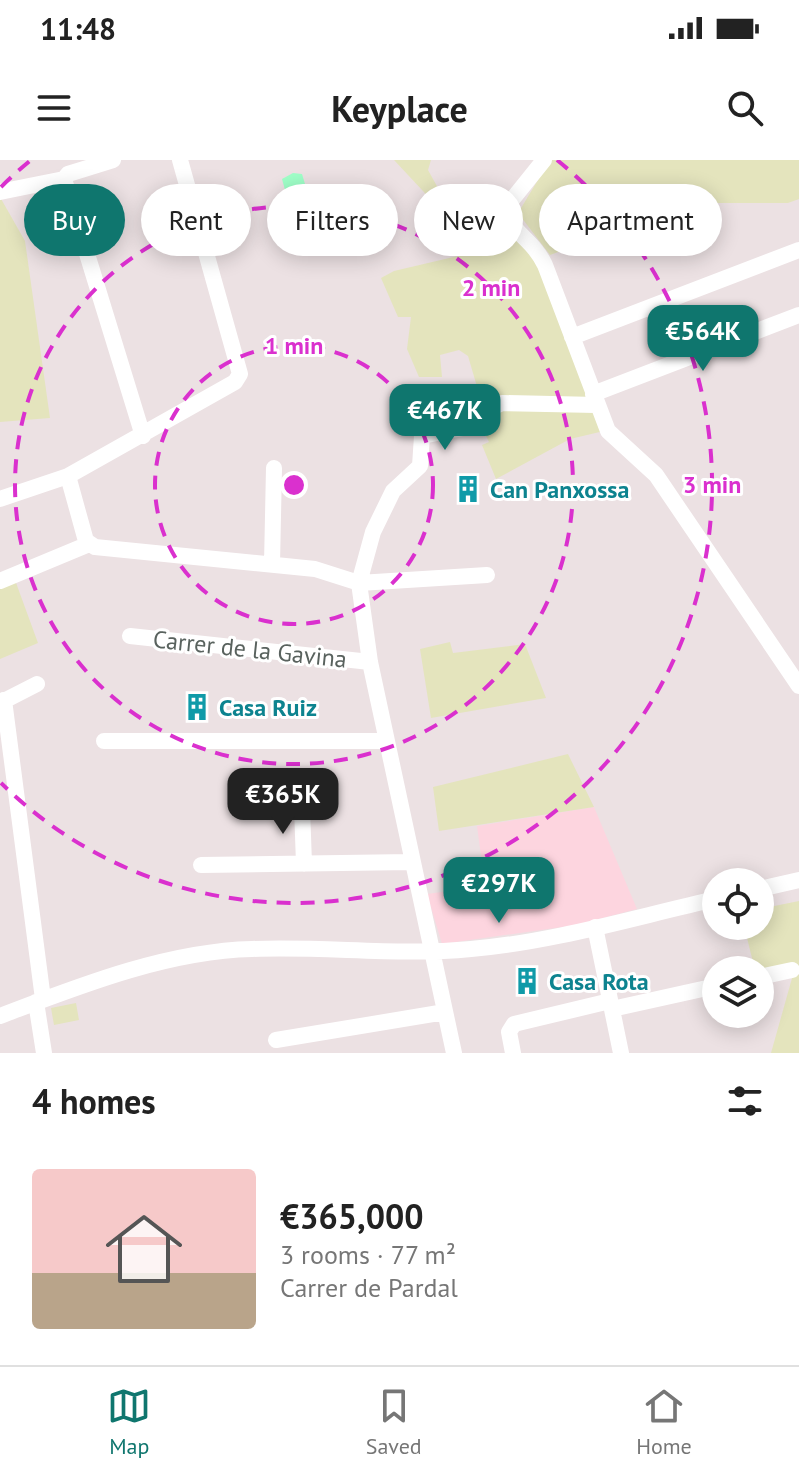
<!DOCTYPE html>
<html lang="en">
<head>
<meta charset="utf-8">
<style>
  body { margin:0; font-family:"PT Sans",sans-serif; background:#f2f2f2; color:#222; height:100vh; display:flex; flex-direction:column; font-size:30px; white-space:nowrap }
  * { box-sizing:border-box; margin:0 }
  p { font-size:26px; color:#767676 }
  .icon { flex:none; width:44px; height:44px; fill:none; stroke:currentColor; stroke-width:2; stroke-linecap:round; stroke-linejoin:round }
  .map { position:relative; height:893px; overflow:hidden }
  .side { display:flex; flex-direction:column; background:#fff; flex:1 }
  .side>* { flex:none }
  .top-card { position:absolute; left:24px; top:24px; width:752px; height:72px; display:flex; gap:16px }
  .tools { position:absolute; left:702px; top:708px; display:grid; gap:16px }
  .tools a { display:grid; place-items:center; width:72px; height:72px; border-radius:50%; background:#fff; box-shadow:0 4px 20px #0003; font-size:40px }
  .price { position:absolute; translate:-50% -68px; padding:0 18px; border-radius:16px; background:#0f766e; color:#fff; font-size:26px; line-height:52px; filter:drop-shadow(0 2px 4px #0008) }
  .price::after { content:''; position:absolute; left:50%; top:48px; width:24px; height:18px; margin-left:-12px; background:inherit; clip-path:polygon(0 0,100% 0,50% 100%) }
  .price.selected { background:#222; color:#fff }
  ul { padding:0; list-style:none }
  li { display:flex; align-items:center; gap:24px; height:200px; padding:0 32px }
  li+li { border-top:2px solid #e0e0e0 }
  li span { display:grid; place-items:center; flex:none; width:224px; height:160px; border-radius:8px; color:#555 }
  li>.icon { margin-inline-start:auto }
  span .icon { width:96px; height:96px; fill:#fffc; stroke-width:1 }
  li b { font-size:34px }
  h2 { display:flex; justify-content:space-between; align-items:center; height:96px; padding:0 32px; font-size:34px }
  .pill { padding:0 28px; border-radius:36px; background:#fff; box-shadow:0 4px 20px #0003; font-size:28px; line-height:72px }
  .pill.selected { background:#0f766e; color:#fff }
  .status { display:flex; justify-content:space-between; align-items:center; height:56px; padding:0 40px; background:#fff; direction:ltr }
  .status svg { height:22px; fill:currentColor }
  header { display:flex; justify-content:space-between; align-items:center; height:104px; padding:0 32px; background:#fff; font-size:36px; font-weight:600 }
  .menu { display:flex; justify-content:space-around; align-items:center; height:112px; border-top:2px solid #e0e0e0; background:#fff; font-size:22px; color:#767676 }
  .menu a { display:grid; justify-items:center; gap:4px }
  .menu .selected { color:#0f766e }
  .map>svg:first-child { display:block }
  .commercial { fill:#fdd5df }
  .green { fill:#e4e4bd }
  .water { fill:#9fffc8 }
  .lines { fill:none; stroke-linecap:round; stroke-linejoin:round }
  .minor { stroke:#fff; stroke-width:16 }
  .ring { fill:none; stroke:#da30ce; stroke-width:4; stroke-dasharray:14 10 }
  .labels { text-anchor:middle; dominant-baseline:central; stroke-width:6; stroke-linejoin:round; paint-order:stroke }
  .culture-label { font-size:24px; font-weight:bold; fill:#0d838f; stroke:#fff; text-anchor:start }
  .street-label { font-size:24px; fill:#59625e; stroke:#fff }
  .centre { fill:#da30ce; stroke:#fff; stroke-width:4 }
  .ring-label { font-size:24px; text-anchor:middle; font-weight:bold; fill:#da30ce; stroke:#fff; stroke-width:6; stroke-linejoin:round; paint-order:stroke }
</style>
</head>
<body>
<div class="status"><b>11:48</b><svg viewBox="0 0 49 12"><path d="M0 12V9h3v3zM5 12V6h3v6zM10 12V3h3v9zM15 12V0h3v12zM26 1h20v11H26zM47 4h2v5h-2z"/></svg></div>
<header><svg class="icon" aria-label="menu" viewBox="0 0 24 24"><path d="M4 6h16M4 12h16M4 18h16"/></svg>Keyplace<svg class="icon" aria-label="search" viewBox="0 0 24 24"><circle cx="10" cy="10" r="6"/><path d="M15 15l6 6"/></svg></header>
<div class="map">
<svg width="799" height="893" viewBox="0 0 799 893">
  <rect width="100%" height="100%" fill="#ece1e3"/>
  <!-- commercial -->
  <path class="commercial" d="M594,647l43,102 -61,16 -134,19 -15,-50 58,-8 -8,-60z"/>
  <!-- green -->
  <path class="green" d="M394,0h37l-3,10 36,65z
    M550,0h249v39l-11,4h-97l-141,52 -32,-42z
    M0,37l25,44 25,177 -50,4z
    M506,68l27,22 58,149 -108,8 -15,-51 -9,-6 -19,5 2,22h-23l-12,-28 4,-32h-13l-17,-39 13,-7 85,-20 20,-22z
    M510,246l86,7 8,18 -34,8 -74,40 -14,-34 7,-3 -9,-18 8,-9z
    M15,420l23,63 -38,16v-73z
    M450,482l3,11 72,-9 21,54 -115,20 -11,-69z
    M568,594l26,53 -155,24 -6,-44z
    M799,741v152h-28l25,-89 -41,6 -11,-44h16v-17z
    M76,843l3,17 -25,5 -3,-17z"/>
  <!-- water -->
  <path class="water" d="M293,13l9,1 3,10 -20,6 -3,-11z"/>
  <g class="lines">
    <!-- minor -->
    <path class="minor" d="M544,0l-33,41 -4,16c12,20 27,25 38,48l63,166 48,44 143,211
      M64,19l79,257
      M0,32l64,-13 4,-5 45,-14
      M572,177l227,-87
      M593,234l206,-79
      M68,316l18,65 9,6 220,22 44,14 128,-8
      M0,339l68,-23 167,-94 5,-8 -60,-214
      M272,404l2,-96
      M0,421l89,-37
      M130,476l240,26
      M4,540l39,299
      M0,543l37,-19
      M104,581h282
      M302,647l2,57
      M201,705l210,-3
      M760,729l39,-9
      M595,767l26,126
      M760,817l32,-7
      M36,842l8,51
      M612,849l104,-23
      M0,856c79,-30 167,-65 252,-67 73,-3 147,7 219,0 83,-7 164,-32 245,-50
      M276,880l169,-28
      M454,893l-84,-391 -11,-79 14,-51 20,-41 27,-25 2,-30 46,-9 19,-17 15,-7 95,2
      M513,893l-4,-21 5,-8 96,-23"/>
  </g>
  <!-- distance rings -->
  <g class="ring">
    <circle cx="294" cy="325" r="139"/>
    <circle cx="294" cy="325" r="279"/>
    <path d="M1 27A418 418 0 0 1 31 0M557 0A418 418 0 1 1 1 623"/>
  </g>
  <!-- icons -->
  <defs>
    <g id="building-bare" transform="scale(2.16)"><path d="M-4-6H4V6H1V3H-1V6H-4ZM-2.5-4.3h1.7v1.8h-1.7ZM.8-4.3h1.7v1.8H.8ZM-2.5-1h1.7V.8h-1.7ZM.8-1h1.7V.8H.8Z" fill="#0f9aa8" stroke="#fff" stroke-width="2.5" paint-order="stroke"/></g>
  </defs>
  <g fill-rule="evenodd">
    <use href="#building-bare" x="468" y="329"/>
    <use href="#building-bare" x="197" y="547"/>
    <use href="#building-bare" x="527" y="821"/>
  </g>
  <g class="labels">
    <!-- culture labels -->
    <g class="culture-label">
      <text x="490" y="329">Can Panxossa</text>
      <text x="219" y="547">Casa Ruiz</text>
      <text x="549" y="821">Casa Rota</text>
    </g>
    <!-- street labels -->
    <g class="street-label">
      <text transform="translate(250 489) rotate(6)">Carrer de la Gavina</text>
    </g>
  </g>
  <circle cx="294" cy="325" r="12" class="centre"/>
  <g class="ring-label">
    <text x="491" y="136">2 min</text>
    <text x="294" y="194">1 min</text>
    <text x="712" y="333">3 min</text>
  </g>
</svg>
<div class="tools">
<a><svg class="icon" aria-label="locate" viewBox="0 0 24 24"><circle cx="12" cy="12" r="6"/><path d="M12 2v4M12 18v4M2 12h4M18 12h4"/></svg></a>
<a><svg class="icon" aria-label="layers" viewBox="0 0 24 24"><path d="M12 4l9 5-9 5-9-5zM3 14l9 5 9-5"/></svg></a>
</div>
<b class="price" style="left:703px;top:213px">€564K</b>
<b class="price" style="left:445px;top:292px">€467K</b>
<b class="price selected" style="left:283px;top:676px">€365K</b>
<b class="price" style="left:499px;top:765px">€297K</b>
<div class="top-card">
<a class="pill selected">Buy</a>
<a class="pill">Rent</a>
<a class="pill">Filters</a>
<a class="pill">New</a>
<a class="pill">Apartment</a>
</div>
</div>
<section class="side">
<h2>4 homes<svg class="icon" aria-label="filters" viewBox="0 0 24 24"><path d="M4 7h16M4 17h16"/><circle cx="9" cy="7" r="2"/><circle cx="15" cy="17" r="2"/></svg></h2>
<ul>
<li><span style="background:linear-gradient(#f6c9c9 65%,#b9a48a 0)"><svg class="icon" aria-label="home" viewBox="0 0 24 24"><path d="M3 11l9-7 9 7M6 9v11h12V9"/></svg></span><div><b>€365,000</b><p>3 rooms · 77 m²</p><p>Carrer de Pardal</p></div></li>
</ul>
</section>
<nav class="menu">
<a class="selected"><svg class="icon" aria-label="map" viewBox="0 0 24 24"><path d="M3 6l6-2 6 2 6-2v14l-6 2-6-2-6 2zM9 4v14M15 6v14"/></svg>Map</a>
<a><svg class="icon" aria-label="saved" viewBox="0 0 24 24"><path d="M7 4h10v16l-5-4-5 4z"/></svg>Saved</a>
<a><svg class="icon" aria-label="home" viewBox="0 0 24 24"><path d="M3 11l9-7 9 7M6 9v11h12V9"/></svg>Home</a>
</nav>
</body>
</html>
